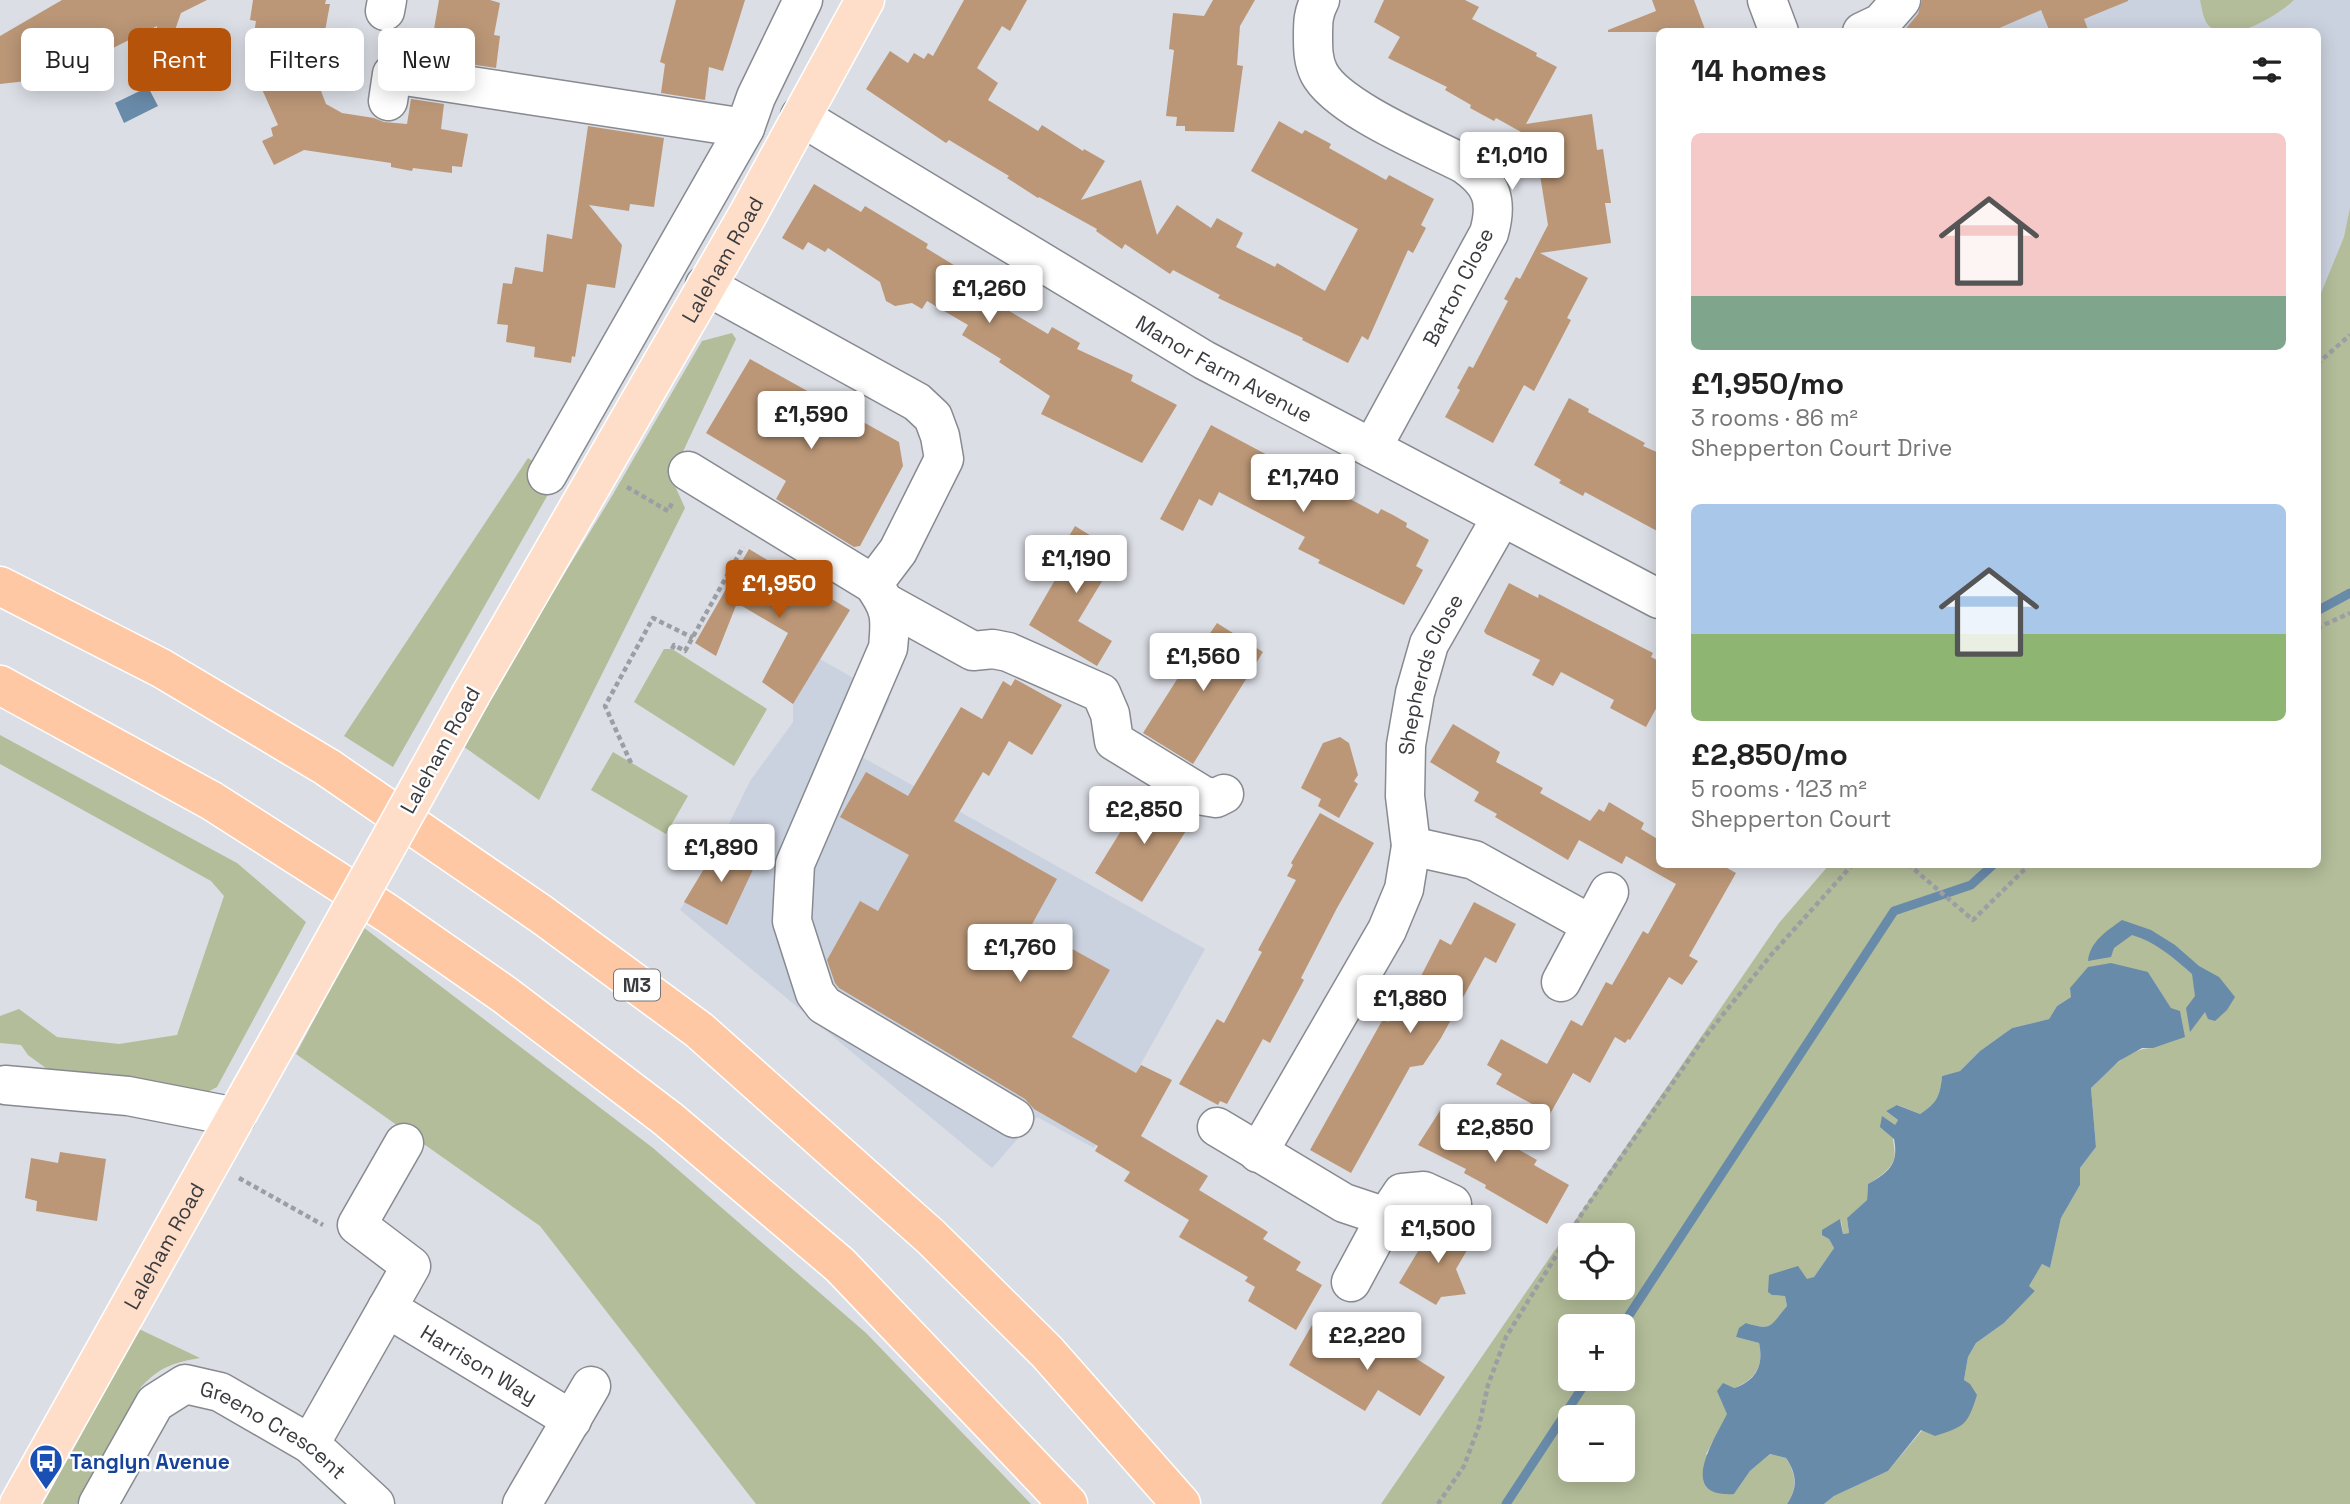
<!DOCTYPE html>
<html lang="en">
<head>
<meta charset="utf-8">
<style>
  body { margin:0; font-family:"Space Grotesk",sans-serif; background:#f2f2f2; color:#222; height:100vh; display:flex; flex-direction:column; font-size:26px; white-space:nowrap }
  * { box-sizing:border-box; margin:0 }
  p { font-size:23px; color:#767676 }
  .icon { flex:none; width:38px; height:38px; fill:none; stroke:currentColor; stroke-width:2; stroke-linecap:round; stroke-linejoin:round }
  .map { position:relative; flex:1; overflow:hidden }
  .drawer { position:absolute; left:1656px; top:28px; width:665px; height:840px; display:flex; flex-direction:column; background:#fff; border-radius:10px; box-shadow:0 4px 18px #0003 }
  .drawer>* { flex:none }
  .hud { position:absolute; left:21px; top:28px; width:665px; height:63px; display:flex; gap:14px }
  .tools { position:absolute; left:1558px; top:1223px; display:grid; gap:14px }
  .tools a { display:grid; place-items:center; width:77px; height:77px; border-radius:10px; background:#fff; box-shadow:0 4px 18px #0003; font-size:35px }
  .price { position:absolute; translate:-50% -60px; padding:0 16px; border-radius:7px; background:#fff; color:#222; font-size:23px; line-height:46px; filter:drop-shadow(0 2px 4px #0008) }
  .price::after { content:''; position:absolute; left:50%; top:42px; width:21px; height:16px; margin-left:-10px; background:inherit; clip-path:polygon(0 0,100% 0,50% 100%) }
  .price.current { background:#b45309; color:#fff }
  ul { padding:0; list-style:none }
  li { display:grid; align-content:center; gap:14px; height:371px; padding:0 35px }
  li span { display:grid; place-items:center; height:217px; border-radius:10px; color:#555 }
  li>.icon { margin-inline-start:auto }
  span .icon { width:126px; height:126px; fill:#fffc; stroke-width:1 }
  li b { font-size:30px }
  h2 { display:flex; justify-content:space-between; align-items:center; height:84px; padding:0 35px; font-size:30px }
  .pill { padding:0 24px; border-radius:10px; background:#fff; box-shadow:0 4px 18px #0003; font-size:24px; line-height:63px }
  .pill.current { background:#b45309; color:#fff }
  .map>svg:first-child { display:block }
  .built { fill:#cbd2df }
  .green { fill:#b3bd99; fill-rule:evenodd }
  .water { fill:#698baa }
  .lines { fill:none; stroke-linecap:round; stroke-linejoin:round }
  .stream { stroke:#698baa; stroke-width:9 }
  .building { fill:#bb9777 }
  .minor-casing { stroke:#878a90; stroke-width:41 }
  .major-casing { stroke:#fff; stroke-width:41 }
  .highway-casing { stroke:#fff; stroke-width:41 }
  .path { stroke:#9c9ea4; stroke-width:4.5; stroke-dasharray:5 3.5; stroke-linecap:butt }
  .minor { stroke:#fff; stroke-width:38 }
  .major { stroke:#ffdec9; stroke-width:38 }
  .highway { stroke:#ffc8a5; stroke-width:38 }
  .major-bridge-casing { stroke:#fff; stroke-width:41; stroke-linecap:butt }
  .major-bridge { stroke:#ffdec9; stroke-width:38 }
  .labels { text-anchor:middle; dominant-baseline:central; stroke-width:5; stroke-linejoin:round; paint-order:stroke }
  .shield { fill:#fff; stroke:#767679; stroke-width:2 }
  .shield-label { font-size:19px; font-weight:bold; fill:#3b3c3f }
  .street-label { font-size:21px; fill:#3b3c3f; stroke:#fff }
  .transit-label { font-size:21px; font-weight:bold; fill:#164399; stroke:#fff; text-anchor:start }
</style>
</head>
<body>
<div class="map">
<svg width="2350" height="1504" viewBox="0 0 2350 1504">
  <rect width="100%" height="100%" fill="#dbdee5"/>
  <!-- built -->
  <path class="built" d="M1892,0h458v281l-33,39v-288h-485l48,-17z
    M820,659l70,40 -28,58 343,192 -111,199 -57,-31 -45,51 -312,-258 39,-66 31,-63 43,-59v-19z"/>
  <!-- green -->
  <path class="green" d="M2200,0h94c-16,15 -65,46 -85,26 -6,-6 -7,-18 -9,-26z
    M2350,208v1296h-526l10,-8 54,-25 76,-91 4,-23 8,-14 28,-20 31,-32 -7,-5 14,-22 8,4 11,-50 19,-33v-17l16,-21 -5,-59c17,-16 36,-40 62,-40l18,-40 -23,-36 -77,25 -14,9 -8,13 -37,9 -32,23 -20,20 -18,5c-2,20 -5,27 -22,38l-22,-9 -12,6 12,9c-17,26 18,36 -30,64l-1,16 -20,18 2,15 -6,1 -2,-14 -12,19 5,9 -20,29 -41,18 12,1 2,10c-18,21 -14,25 -41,17l-10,14 23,6c5,22 -3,37 -25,45l-6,26 -22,40 28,40 16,-23 20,-17 16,4c10,16 12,30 1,46h-406l398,-581 50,-58 488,-1v-561l27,-66zM1570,1236h52v52h-52zM1570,1326h52v53h-52zM1570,1418h52v52h-52z
    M732,333l4,6 -65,138 14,31 -146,292 -79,-56 152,-248 90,-155z
    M528,458l13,9 9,24 -157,276 -49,-31z
    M664,649h8l95,60 -33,57 -100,-64z
    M0,735l237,128 69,59 -89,165 -17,9 -146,-22 -26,-19 -7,-10 -21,-2v-27l19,-7 38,28 62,7 58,-9 47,-139 -13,-15 -211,-117z
    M613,752l75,44 -22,38 -75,-44z
    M363,927l290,221 213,185 165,171h-275l-216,-278 -244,-172z
    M139,1329l61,29c-28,5 -40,9 -59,29l-64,117h-34z"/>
  <!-- water -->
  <path class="water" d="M148,87l10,19 -34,17 -9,-20z
    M2122,920l29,10 24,15 24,21 20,11 16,20 -8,13 -12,11 -7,-2 -3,-7 -15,20 -4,-24 9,-12 -3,-22c-18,-16 -36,-32 -60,-39l-18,13 -3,9 -23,4c2,-20 19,-30 34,-41z
    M2111,963l37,9 23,36 9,3 5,26 -32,11h-11l-23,13 -28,27 5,59 -16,21v17l-19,33 -11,50 -8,-4 -13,22 6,5 -31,32 -28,20 -8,14 -4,23 6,4 7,11c-10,31 -12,31 -42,41l-14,-6 -33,41 -54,25 -10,8h-37c11,-16 10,-30 -1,-46l-16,-4 -20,17 -16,23c-58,4 -20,-54 -7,-80l-10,-23 6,-8 11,5c22,-7 30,-23 25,-45l-23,-6 3,-9 7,-5c27,8 23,4 41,-17l-2,-10 -13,-1 -4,-3 1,-17 29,-9 9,13 7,-2 20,-29 -5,-9 -7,-4v-5l18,-11 3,15 6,-1 -2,-15 20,-18 1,-16c21,-12 31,-20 26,-45l-14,-12 2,-11 13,9 3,-5 -12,-9 11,-6 23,9c17,-11 20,-18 22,-38l18,-5 20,-20 32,-23 37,-9 8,-13 14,-9 -1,-9 18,-21z"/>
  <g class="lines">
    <!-- stream -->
    <path class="stream" d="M2317,611l33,-18
      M1622,1326l272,-415 77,-26 23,-21
      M1506,1504l82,-125"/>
  </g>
  <!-- building -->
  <path class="building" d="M62,0h145l-26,13 -20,57 -6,-1 2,-43 -76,38 1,4 -35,17 -2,-6 -45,5v-48z
    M253,0h73l-1,4h5l-8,43 -19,-3 23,60 16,9 32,5 10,4 23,2 4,-25 33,5 -3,25 27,5 -6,33 -10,-1v7l-39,-5 -1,3 -21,-4v-4l-87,-13 -30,15 -12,-24 11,-5 -2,-8 7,-3 -17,-38 -10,-35 5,-31 -6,-1z
    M439,0h51l10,3 -6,32 6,1 -4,32 -67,-10z
    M676,0h69l-22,71 -14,-4 -4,33 -44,-7 4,-29 -5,-2z
    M964,0h63l-17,31 -8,-5 -25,42 21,15 -10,17 50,31 4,-6 41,26 1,-2 21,12 -24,39 60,-20 16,55 20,-30 34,23 6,-10 26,15 -7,14 39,20 2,-4 48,28 33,-62 -107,-58 28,-50 23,13 3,-4 26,14 -2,4 57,32 3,-5 45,24 -13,26 5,3 -13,25 -5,-3 -40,90 -6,-4 -14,27 -46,-23 1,-2 -85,-40 2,-3 -47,-25 -3,4 -45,-30 -3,5 -26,-18 1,-2 -58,-32 -1,1 -31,-20 2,-2 -60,-36 -3,3 -80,-54 24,-38 18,12 6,-10 10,6 4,-6 5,3z
    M1213,0h42l-15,26 -3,39 6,1 -9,66 -49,-1v-5h-9l1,-9 -11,-1 8,-66 -5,-1 4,-36 31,3z
    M1384,0h81l14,7 -7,12 65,34 -1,3 21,11 -31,57 66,-10 5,36 6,-1 8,54h-6l6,40 -71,10 48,25 -21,40 4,2 -37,71 -10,-6 -31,58 -48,-26 15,-27 -3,-2 12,-22 4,2 35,-67 -4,-2 12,-22 4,2 28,-54 -8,-50h4l-5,-33 -43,-24 -2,3 -24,-13 1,-3 -26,-15 2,-3 -59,-29 12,-21 -26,-15z
    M1652,0h42l12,32h-98v-2l48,-19z
    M1922,0h206v1l-44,18 5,13h-39l-9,-22 -51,22h-87l15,-18z
    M588,126l76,12 -10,69 -24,-3 -1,7 -40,-6 33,40 -7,43 -28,-4 -12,73 -3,-1 -1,7 -37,-6 1,-10 -29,-5 2,-17 -11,-1 6,-41 9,1 3,-17 28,5 4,-38 25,5z
    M814,184l47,28 4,-6 63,38 -2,4 80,49 -5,9 47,28 4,-7 28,16 -3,6 56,26 -2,6 46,24 -35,58 -101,-49 9,-18 -51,-34 2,-3 -39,-24 6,-10 -41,-24 -5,8 -10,-6 -17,3 -9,-5 -6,-19 -52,-34 -3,4 -17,-10 -5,8 -21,-12z
    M750,359l149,83 4,24 -43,80 -6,1 -78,-48 10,-18 -80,-48z
    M1569,398l20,11 -1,3 57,31 -2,3 16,7v79l-74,-40 -2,4 -24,-13 2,-3 -27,-15z
    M1211,425l77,41 2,-4 24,12 -3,4 67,36 3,-5 12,6 14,8 -1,4 23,13 -13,26 7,4 -19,35 -86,-42 2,-3 -22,-11 7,-12 -86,-45 -7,14 -13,-7 -16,32 -23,-12z
    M1075,526l44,27 -41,68 34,20 -15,25 -68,-41 26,-45 -9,-5z
    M749,549l101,61 -57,94 -31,-22 26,-49 -51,-30 -21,53 -21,-13z
    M1509,583l29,15 1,-4 114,59 -2,4 8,4v42l-13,24 -36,-19 4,-8 -53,-28 -8,14 -21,-11 8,-15 -54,-26 -2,-3z
    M1217,623l46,29 -70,112 -50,-31 59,-93 2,2z
    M1015,679l47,26 -30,50 -23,-14 -20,35 -6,-4 -29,49 103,58 -26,47 79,44 -38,67 64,36 5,-8 31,15 -31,56 67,40 -9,14 69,42 -5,7 38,23 -5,8 26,15 -26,45 -48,-29 7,-14 -10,-6 3,-4 -69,-40 10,-17 -65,-39 6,-9 -35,-21 3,-5 -64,-37 -9,-10 -186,-111 -4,-5 -8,-23 33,-59 18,10 31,-56 -69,-38 26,-45 42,24 53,-89 21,12 21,-38 8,5z
    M1453,724l47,28 -4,10 47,26 -3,5 50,28 9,-12 5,3 5,-10 35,21 -3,6 18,11v24h61l16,9 -47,83 9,5 -16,24 -13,-8 -39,63 -2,-1 -3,4 -10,-6 -25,46 -17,-10 -23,41 -54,-30 6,-10 -15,-9 14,-26 46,25 24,-44 11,6 24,-44 6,3 31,-54 5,3 28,-50 -50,-28 -4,8 -43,-24 -11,20 -73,-43 2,-3 -23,-13 5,-9 -49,-30z
    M1340,737l9,6 9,32 -4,6 4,3 -19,34 -21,-12 3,-7 -20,-11 22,-45z
    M1148,787l22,14 -3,5 25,15 -50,81 -47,-29z
    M1320,813l54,30 -37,65 -36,70 3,2 -34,63 -7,-4 -36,65 -7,-3 -2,4 -39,-21 38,-65 7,4 38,-71 -4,-2 38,-70 -9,-4 6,-11 -2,-2z
    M719,844l37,19 -29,62 -43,-23z
    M1474,902l42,22 -20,39 -11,-6 -44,81 -18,27 -13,2 -59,106 -41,-23 73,-131 5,3 24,-43 6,3 22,-43 11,6z
    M1443,1106l94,54 -3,5 35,20 -22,39 -62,-36 1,-3 -22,-12 2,-4 -48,-24z
    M60,1152l46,7 -9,62 -61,-10 1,-10 -12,-3 6,-40 27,5z
    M1435,1223l14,9 3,-4 21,12 -17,29 10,25 -25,3 -5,8 -37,-22z
    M1312,1325l58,34 14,-21 61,39 -25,39 -42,-26 -13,21 -76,-46z"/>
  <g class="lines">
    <!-- minor casing -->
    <g class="minor-casing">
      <g id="minor">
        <path d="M1320,0c-7,13 -7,22 -7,36 0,13 0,25 6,37 18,35 108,72 145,91 28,19 34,37 25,69l-117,215"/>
        <path d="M1767,0l12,32"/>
        <path d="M385,11l2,-11"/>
        <path d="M1862,32l19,-9 20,-23"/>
        <path d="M388,101l4,-27 353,54"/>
        <path id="s1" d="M800,116l404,244 455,239"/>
        <path d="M705,285l212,117 16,15 7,19 4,23 -46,92 -25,33"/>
        <path d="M688,471l185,113c18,25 18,33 15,64l-93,216 -3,57 23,72 9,12 190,113"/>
        <path d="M547,475l198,-347 11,-31 47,-97"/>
        <path d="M886,603l87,48 20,-2 15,3 93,41 9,21 4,27 90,55 12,2 8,-4"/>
        <path d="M1411,846l63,14 116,64"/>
        <path d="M1561,982l48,-90"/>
        <path d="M5,1085l123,11 108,21"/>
        <path d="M1217,1127l127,76 42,14 16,-24 22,-2 28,13"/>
        <path id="s2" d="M1258,1153l129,-223 17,-41 7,-43 -6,-50 1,-51 9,-52 14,-49 72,-126"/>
        <path d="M1351,1282l35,-65"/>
        <path id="s3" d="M387,1308l185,112"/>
        <path d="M310,1444l101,-178 -54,-41 47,-82"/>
        <path id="s4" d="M98,1504l57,-101 30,-19 35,8 90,52 65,60"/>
        <path d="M522,1504l69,-118"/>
      </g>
    </g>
    <!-- major casing -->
    <g class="major-casing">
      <g id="major">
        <path id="s5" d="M471,694l276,-478 118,-216"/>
        <path id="s6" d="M19,1504l280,-500"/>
      </g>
    </g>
    <!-- highway casing -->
    <g class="highway-casing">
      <path id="highway" d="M0,586l161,82 166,99 214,147 158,116 232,207 116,115 134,152
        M0,685l212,116 175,112 118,82 163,124 172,146 228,239"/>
    </g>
    <!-- path -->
    <path class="path" d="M2317,364l33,-29
      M627,487l41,24 5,-10
      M2317,628l33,-15
      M672,649l2,-4 11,6 58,-104
      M631,763l-26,-57 48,-88 40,20
      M1908,864l65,56 57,-56
      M239,1178l84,47
      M1438,1504l26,-38 15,-40 9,-41 18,-48 77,-125 121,-174 67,-83 82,-91"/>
    <!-- minor -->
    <use href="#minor" class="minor"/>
    <!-- major -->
    <use href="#major" class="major"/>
    <!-- highway -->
    <use href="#highway" class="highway"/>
    <!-- major-bridge casing -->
    <g class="major-bridge-casing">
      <path id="major-bridge" d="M299,1004l172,-310"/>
    </g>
    <!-- major-bridge -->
    <use href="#major-bridge" class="major-bridge"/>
  </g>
  <!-- icons -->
  <defs>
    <g id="bus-pin" transform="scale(1.75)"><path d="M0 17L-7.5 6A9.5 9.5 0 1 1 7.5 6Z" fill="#1a4fb4" stroke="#fff"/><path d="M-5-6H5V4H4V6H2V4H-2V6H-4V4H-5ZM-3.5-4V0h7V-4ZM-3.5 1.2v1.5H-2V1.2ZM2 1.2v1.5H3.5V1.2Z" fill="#fff"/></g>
  </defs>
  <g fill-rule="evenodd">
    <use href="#bus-pin" x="46" y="1461"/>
  </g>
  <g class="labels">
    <!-- shield labels -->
    <rect class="shield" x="614" y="969.5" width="46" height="31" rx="5"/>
    <g class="shield-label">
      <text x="637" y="985">M3</text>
    </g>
    <!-- street labels -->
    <g class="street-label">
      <text stroke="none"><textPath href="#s5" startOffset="502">Laleham Road</textPath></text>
      <text transform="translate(1458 287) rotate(-63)">Barton Close</text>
      <text stroke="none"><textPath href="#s1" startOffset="494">Manor Farm Avenue</textPath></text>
      <text stroke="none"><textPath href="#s2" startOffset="522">Shepherds Close</textPath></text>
      <text transform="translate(440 750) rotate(-61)">Laleham Road</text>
      <text stroke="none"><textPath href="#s6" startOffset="296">Laleham Road</textPath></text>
      <text stroke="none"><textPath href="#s3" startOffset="108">Harrison Way</textPath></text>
      <text stroke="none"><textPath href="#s4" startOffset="252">Greeno Crescent</textPath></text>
    </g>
    <!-- transit labels -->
    <g class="transit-label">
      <text x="70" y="1461">Tanglyn Avenue</text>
    </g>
  </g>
</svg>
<div class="tools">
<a><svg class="icon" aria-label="locate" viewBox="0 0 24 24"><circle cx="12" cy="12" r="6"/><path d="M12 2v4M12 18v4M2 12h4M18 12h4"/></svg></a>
<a>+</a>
<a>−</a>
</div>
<b class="price" style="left:1512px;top:192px">£1,010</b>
<b class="price" style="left:989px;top:325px">£1,260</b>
<b class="price" style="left:811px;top:451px">£1,590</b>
<b class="price" style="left:1303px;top:514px">£1,740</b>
<b class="price" style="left:1076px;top:595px">£1,190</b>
<b class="price current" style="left:779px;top:620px">£1,950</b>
<b class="price" style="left:1203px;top:693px">£1,560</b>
<b class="price" style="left:1144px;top:846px">£2,850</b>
<b class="price" style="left:721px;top:884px">£1,890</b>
<b class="price" style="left:1020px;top:984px">£1,760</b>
<b class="price" style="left:1410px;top:1035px">£1,880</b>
<b class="price" style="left:1495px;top:1164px">£2,850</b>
<b class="price" style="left:1438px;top:1265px">£1,500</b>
<b class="price" style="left:1367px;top:1372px">£2,220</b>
<div class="hud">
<a class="pill">Buy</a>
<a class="pill current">Rent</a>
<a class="pill">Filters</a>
<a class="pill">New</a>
</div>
<section class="drawer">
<h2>14 homes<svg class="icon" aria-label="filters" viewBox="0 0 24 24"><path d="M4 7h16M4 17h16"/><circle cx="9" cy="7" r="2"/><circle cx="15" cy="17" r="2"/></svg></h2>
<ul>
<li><span style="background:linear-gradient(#f6c9c9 75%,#7fa58c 0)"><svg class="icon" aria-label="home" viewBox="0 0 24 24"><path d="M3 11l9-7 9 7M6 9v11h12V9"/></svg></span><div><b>£1,950/mo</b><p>3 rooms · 86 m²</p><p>Shepperton Court Drive</p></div></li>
<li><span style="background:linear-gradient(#a9c7e8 60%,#8fb573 0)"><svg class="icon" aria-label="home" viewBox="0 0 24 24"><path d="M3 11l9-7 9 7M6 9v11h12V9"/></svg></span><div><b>£2,850/mo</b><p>5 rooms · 123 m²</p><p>Shepperton Court</p></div></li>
</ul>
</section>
</div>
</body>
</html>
